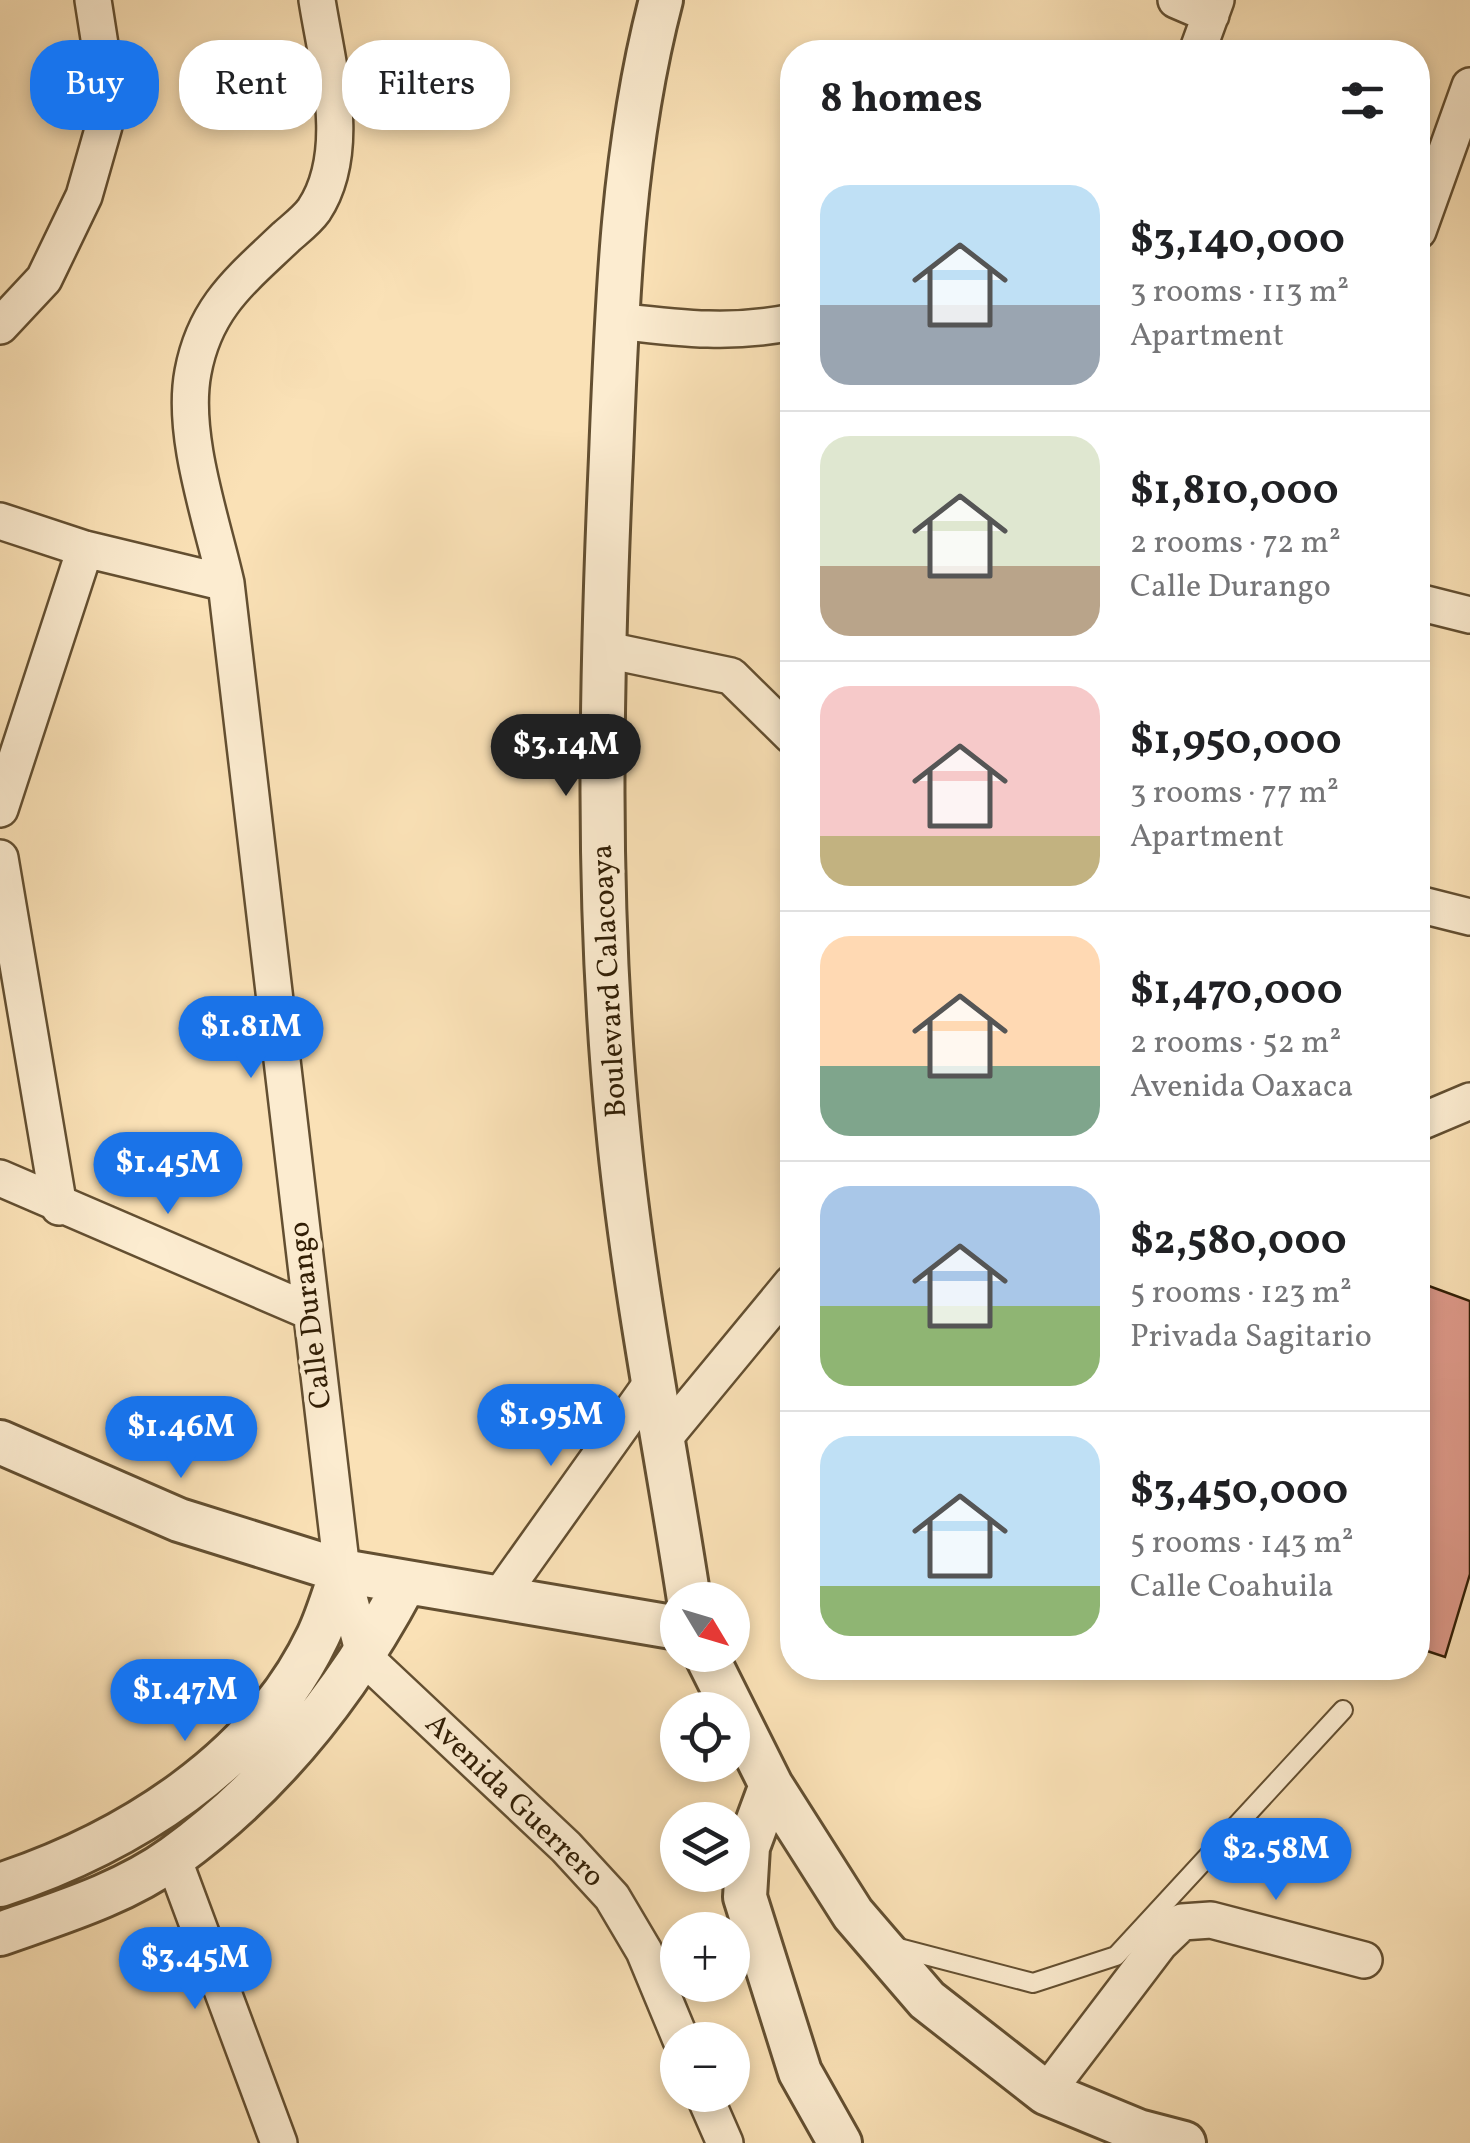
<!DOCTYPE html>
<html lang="en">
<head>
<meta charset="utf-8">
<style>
  body { margin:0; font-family:Vollkorn,serif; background:#f2f2f2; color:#202124; height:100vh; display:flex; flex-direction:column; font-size:38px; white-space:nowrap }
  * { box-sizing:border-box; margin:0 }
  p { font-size:32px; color:#757577 }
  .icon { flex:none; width:55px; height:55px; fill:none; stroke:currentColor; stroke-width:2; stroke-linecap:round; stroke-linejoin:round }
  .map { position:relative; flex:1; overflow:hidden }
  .drawer { position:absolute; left:780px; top:40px; width:650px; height:1640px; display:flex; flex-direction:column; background:#fff; border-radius:40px; box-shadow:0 5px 15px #0003 }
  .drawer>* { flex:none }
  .hud { position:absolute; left:30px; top:40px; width:600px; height:90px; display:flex; gap:20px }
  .needle { width:65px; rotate:128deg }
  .fabs { position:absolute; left:660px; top:1582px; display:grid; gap:20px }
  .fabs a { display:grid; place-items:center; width:90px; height:90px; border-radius:50%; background:#fff; box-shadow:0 5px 15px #0003; font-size:50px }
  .price { position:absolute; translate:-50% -85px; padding:0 22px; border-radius:35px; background:#1a73e8; color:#fff; font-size:32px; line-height:65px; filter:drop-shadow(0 2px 5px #0008) }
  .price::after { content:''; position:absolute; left:50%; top:60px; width:30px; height:22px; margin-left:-15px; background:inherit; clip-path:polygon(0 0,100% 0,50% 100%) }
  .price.active { background:#222; color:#fff }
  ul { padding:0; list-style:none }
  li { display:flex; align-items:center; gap:30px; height:250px; padding:0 40px }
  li+li { border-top:2px solid #e0e0e0 }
  li span { display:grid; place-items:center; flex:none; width:280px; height:200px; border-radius:30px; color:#555 }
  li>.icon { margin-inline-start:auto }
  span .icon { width:120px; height:120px; fill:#fffc; stroke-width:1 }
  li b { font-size:42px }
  h2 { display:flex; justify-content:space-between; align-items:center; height:120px; padding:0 40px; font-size:42px }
  .chip { padding:0 35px; border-radius:40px; background:#fff; box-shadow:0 5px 15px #0003; font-size:35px; line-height:90px }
  .chip.active { background:#1a73e8; color:#fff }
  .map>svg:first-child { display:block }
  .building { fill:#dd9989; stroke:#311e05; stroke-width:2.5 }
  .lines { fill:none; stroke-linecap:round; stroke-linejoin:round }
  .service-casing { stroke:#634f31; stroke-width:22 }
  .minor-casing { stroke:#634f31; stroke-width:40 }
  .tertiary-casing { stroke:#634f31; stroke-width:48 }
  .service { stroke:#fcecd0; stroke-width:18 }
  .minor { stroke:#fcecd0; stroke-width:35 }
  .tertiary { stroke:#fcecd0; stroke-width:42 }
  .labels { text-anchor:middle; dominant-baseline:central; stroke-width:9; stroke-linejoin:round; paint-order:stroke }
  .street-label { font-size:30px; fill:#311e05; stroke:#fcecd0 }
</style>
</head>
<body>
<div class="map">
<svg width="1470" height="2143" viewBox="0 0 1470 2143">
  <rect width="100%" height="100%" fill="#fae1b6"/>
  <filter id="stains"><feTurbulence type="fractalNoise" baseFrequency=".002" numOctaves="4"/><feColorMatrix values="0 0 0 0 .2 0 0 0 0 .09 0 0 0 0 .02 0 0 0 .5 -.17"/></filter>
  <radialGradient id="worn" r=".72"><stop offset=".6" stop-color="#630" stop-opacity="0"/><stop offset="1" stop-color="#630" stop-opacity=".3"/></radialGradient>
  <!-- building -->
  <path class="building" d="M1418,1282l52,19v273l-25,83 -27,-9z"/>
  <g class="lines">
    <!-- service casing -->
    <g class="service-casing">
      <path id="service" d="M891,1946l142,37 83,-27 227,-246"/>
    </g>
    <!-- minor casing -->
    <g class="minor-casing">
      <path id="minor" d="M317,0c10,64 36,151 -3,210 -7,10 -19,19 -28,27 -45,43 -81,70 -93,135 -12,63 19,149 33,211l116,988 23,87 201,189 46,50 32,54 37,89
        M1176,0l35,15
        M1197,52l19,-52
        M1418,231l52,-145
        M617,321c61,7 115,14 175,1
        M0,326l44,-47 40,-83 20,-70 -1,-62 -10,-64
        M0,521l85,28 141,34
        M1418,602l52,13
        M602,649l129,27 61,60
        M0,809l85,-260
        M0,858l59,349
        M1418,904l52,13
        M1418,1123l52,-22
        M0,1178l311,134
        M664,1438l128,-155
        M500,1596l154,-216
        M173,1858l106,285
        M1046,2093l114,-150 22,-21 29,-2 153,40
        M704,2095l21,48"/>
    </g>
    <!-- tertiary casing -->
    <g class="tertiary-casing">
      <path id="tertiary" d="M661,0c-39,149 -44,304 -50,457 -10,224 -15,448 7,671 15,158 47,315 71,472
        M0,1442l179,78 163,51 336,57
        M706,1655l65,130 82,129 74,86 119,93 92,38 46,12
        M771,1785l-23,62 -3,50 55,175 40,71
        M0,1885c127,-42 258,-123 318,-249 10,-21 16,-44 24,-65
        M0,1934c59,-21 123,-40 174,-77 98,-71 174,-167 230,-272"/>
    </g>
    <!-- service -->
    <use href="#service" class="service"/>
    <!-- minor -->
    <use href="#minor" class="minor"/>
    <!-- tertiary -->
    <use href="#tertiary" class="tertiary"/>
  </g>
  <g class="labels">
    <!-- street labels -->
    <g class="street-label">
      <text transform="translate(610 981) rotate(-93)">Boulevard Calacoaya</text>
      <text transform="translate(311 1315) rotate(-97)">Calle Durango</text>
      <text transform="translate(514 1801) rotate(44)">Avenida Guerrero</text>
    </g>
  </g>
  <rect width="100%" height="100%" filter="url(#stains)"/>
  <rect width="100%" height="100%" fill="url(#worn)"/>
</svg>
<div class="fabs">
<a><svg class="needle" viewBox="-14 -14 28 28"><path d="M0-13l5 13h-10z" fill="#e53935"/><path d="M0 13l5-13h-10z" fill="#757577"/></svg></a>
<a><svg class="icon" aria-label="locate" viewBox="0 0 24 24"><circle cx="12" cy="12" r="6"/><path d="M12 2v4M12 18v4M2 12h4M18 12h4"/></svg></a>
<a><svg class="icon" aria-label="layers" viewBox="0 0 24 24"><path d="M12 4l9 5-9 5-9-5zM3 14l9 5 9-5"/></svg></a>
<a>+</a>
<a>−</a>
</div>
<b class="price active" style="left:566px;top:799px">$3.14M</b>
<b class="price" style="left:251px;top:1081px">$1.81M</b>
<b class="price" style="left:168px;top:1217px">$1.45M</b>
<b class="price" style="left:551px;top:1469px">$1.95M</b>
<b class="price" style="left:181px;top:1481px">$1.46M</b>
<b class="price" style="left:185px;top:1744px">$1.47M</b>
<b class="price" style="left:1276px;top:1903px">$2.58M</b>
<b class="price" style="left:195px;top:2012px">$3.45M</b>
<div class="hud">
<a class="chip active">Buy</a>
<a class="chip">Rent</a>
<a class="chip">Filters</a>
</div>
<section class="drawer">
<h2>8 homes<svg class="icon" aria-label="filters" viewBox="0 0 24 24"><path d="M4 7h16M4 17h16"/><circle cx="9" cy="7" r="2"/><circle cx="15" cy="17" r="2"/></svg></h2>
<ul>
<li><span style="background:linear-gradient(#bfe0f5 60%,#9aa5b1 0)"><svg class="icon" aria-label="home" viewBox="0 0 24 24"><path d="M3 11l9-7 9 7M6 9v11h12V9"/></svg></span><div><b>$3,140,000</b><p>3 rooms · 113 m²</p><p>Apartment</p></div></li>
<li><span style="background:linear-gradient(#dfe7d0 65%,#b9a48a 0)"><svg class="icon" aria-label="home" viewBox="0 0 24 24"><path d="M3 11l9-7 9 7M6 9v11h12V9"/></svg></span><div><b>$1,810,000</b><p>2 rooms · 72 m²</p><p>Calle Durango</p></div></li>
<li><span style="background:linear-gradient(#f6c9c9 75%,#c2b280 0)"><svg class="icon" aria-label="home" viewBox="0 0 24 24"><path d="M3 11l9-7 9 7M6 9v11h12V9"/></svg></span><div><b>$1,950,000</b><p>3 rooms · 77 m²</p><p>Apartment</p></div></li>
<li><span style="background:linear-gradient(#ffd9b3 65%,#7fa58c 0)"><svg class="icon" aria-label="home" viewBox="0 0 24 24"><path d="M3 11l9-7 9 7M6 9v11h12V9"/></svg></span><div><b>$1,470,000</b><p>2 rooms · 52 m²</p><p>Avenida Oaxaca</p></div></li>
<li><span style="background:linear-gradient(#a9c7e8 60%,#8fb573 0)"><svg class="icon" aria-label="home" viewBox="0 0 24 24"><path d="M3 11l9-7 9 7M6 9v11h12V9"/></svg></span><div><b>$2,580,000</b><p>5 rooms · 123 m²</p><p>Privada Sagitario</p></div></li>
<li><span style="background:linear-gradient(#bfe0f5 75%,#8fb573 0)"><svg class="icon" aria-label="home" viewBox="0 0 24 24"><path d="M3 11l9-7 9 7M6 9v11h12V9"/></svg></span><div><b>$3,450,000</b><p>5 rooms · 143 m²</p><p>Calle Coahuila</p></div></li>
</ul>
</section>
</div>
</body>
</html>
